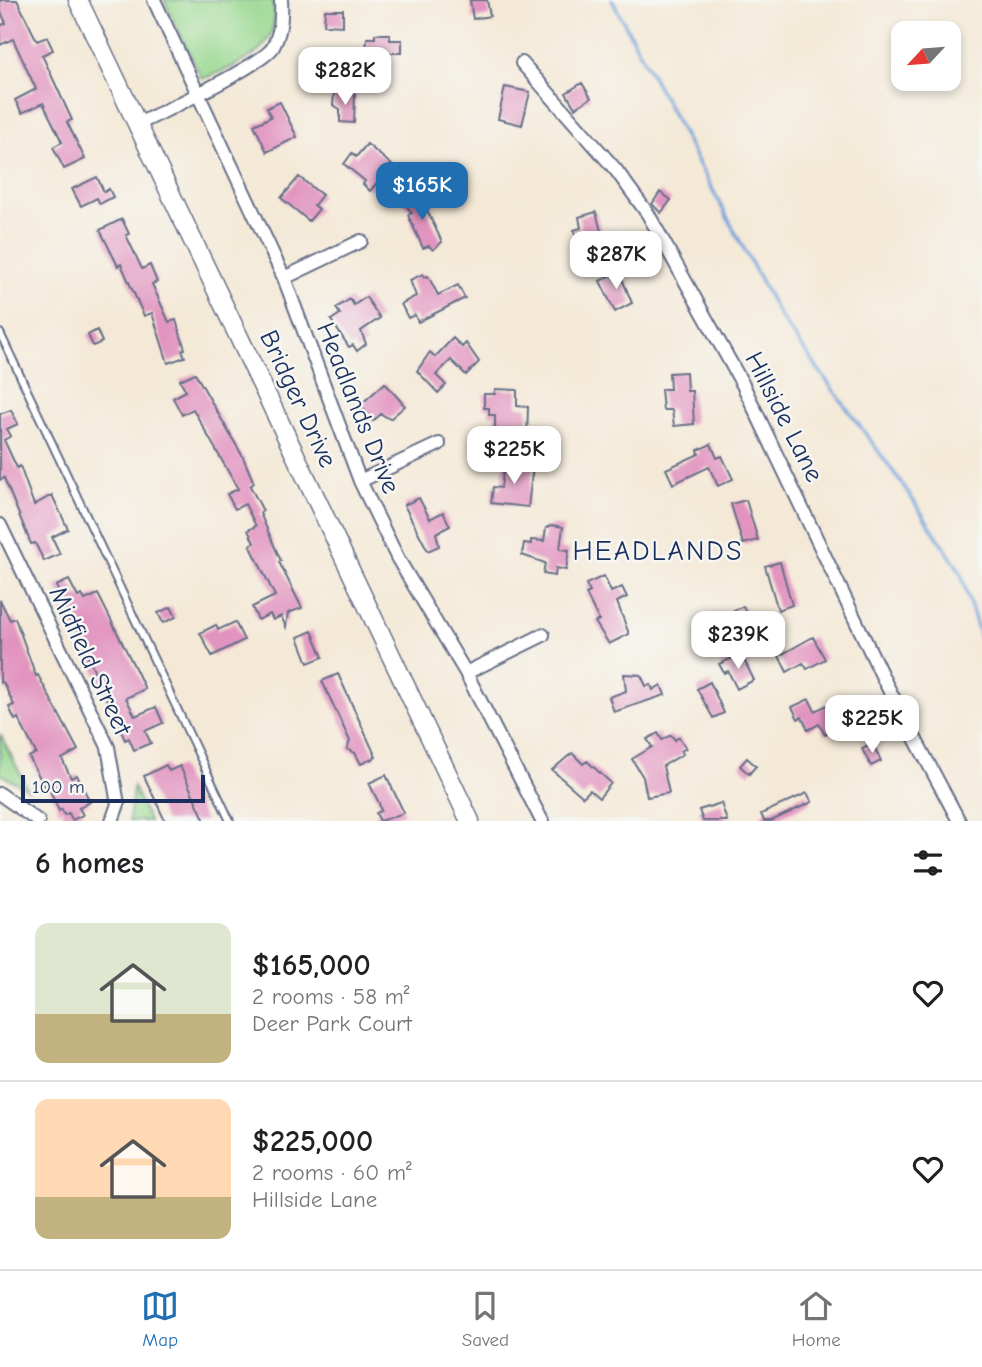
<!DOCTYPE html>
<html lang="en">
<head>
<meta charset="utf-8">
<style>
  body { margin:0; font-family:"Comic Neue",sans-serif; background:#f6f6f6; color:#202124; height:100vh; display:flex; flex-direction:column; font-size:26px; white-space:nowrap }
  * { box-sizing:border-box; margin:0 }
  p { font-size:23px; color:#757577 }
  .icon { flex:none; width:38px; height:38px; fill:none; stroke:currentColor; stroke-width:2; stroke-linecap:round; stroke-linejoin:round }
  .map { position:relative; height:821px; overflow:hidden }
  .side { display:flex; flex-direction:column; background:#fff; flex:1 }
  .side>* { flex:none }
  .needle { width:46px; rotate:244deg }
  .buttons { position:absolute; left:891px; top:21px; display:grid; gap:14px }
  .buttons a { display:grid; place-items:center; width:70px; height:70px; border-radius:14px; background:#fff; box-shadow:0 4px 10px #0003; font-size:35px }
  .scale { position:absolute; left:21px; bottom:18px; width:184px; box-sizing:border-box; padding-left:7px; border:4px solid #1b2f5e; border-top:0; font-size:19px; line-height:24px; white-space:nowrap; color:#1b2f5e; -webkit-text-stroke:5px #f6f6f2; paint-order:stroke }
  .price { position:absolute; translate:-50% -60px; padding:0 16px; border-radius:14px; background:#fff; color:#222; font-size:23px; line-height:46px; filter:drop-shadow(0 2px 4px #0008) }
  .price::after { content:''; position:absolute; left:50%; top:42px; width:21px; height:16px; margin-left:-10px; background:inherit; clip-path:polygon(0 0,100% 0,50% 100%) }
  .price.selected { background:#1f6fb2; color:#fff }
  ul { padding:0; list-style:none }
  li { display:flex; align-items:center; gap:21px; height:175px; padding:0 35px }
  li+li { border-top:2px solid #e0e0e0 }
  li span { display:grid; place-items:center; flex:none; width:196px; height:140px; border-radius:14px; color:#555 }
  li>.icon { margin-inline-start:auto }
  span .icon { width:84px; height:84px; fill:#fffc; stroke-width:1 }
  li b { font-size:30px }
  h2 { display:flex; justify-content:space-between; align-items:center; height:84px; padding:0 35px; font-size:30px }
  .tabs { display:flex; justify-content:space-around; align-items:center; height:98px; border-top:2px solid #e0e0e0; background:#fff; font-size:19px; color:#757577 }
  .tabs a { display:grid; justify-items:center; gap:4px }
  .tabs .selected { color:#1f6fb2 }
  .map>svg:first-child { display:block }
  .green { fill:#96d78d; stroke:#588376; stroke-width:2 }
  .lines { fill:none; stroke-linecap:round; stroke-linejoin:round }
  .stream { stroke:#71a2db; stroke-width:3.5 }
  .building { fill:#e294c0 }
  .lane-casing { stroke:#677088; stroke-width:10 }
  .street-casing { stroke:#677088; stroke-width:16 }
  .secondary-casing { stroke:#677088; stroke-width:21 }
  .lane { stroke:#fff; stroke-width:6 }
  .street { stroke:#fff; stroke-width:12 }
  .secondary { stroke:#fff; stroke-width:18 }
  .labels { text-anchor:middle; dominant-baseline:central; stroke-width:5; stroke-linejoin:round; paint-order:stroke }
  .street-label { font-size:26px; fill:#1b2f5e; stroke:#f6f6f2 }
  .neighbourhood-label { font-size:28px; letter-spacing:2px; fill:#1b2f5e; stroke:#f6f6f2 }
</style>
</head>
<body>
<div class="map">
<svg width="982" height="821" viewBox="0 0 982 821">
  <rect width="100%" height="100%" fill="#f6f6f2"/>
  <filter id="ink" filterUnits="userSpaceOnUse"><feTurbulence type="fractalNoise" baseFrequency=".0143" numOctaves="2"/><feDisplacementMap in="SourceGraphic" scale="14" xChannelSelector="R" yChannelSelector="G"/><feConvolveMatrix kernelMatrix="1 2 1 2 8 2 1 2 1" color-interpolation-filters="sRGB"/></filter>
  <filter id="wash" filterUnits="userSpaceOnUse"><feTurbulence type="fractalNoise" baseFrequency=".00686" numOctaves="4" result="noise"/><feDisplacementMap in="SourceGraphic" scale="28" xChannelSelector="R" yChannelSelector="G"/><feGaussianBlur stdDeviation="1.57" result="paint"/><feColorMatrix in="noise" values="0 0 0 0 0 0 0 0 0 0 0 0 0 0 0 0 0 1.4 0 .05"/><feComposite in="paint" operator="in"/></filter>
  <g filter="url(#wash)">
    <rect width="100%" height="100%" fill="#f4e9d7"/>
    <!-- green -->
    <path class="green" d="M164,0h108c13,50 -33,65 -70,79z
      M0,734l28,55 -28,-15z
      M133,787l16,34h-20z"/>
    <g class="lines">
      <!-- stream -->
      <path class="stream" d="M612,0l168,317 123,168 57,86 22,72"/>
    </g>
    <g id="blocks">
      <!-- building -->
      <path class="building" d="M0,0h17l20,41 10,-4 6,13 -11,5 30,65 -5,2 18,37 -21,10 -11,-22 9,-5 -19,-39 -21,10 -7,-13 21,-11 -23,-50 -13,6v-19l6,-3 -6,-13z
        M470,0h17l3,16 -17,3z
        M325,10h18v16l-19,-1z
        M375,34h15v6h12v13h-16v11h-11v-11h-9l1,-15h8z
        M322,65l22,13 -8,14 -22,-12z
        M582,83l9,15 -16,10 -9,-15z
        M505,87l25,5 -8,33 -24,-6z
        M334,93l21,1 -1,29 -14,-1v-13l-7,-4z
        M280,102l17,35 -30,15 -13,-27 17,-8 -4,-9z
        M367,144l25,21 -22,26 -7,-7 2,-3 -21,-17 8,-11 4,4z
        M97,177l7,15 5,-3 4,8 -13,7 -3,-6 -16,8 -9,-17z
        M299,177l23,18 -8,10 5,4 -10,12 -28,-23z
        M411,190l15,18 16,34 -9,8 -4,-4 -6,2 -15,-33 4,-2 -11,-14z
        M660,192l11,8 -10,13 -9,-9z
        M596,212l7,27 -25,7 -4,-16 7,-2 -2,-11z
        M122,219l7,15 -3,1 16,34 8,-4 7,17 -5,2 17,38 7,-2 9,29 -3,1 3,7 -17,6 -16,-50 -8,3 -23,-52 -3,2 -18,-36z
        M624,233l4,16 -17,4 -4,-16z
        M636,251l13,9 -10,13 -12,-9z
        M619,271l13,32 -17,9 -15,-31z
        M423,274l1,3 4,-1 10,19 20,-10 7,13 -47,24 -3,-7 -7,3 -7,-14 15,-8 -6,-16z
        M366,297l14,21 -19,13 5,13 -9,7 -4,-6 -4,2 -18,-27 9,-6 -4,-6 14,-9 4,6z
        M97,330l5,12 -9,4 -5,-11z
        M453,338l9,9 4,-4 13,19 -13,13 -15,-15 -15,15 10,10 -8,8 -21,-22 13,-19 5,5z
        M686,372l1,19h5l2,33 -20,2 -2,-16h-9l-2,-21h9l-1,-16z
        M195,373l48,84 11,26 -4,3 13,25 -3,2 21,48 -2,1 23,46 -14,5 -2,14 -5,-11 -8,4 -3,-6 -12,6 -6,-13 23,-11 -25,-51 4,-2 -6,-13 8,-4 -11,-22 -10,5 -8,-15 11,-5 -45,-80 -11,6 -9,-17 13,-7 -6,-11z
        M385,383l20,23 -15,13 -9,-5 -8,7 -13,-16z
        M495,389l22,1v16l11,1 -1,31 -25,-1 1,-4 -8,-1v-17h-6v-7h-5v-14h11z
        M11,410l7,14 -11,5 4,7 -7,4 13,28 3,-2 14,39 18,-10 16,34 -16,8 8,17 -16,7 -9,-18 -4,1 -27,-66 -4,2v-66z
        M529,430h15v15h-15z
        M711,444l6,14 5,-2 11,23 -15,7 -9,-19 -36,17 -7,-15 33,-15 -1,-4z
        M504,463l29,3 -5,41 -37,-4 2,-16 8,1z
        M419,498l11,21 13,-7 7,14 -14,7 3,13 -11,5 -24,-46z
        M746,500l12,40 -15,4 -12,-40z
        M552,525l11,2 -3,22 9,1 -3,20 -10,-2 -1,8 -12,-2 2,-11 -23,-8 2,-12 7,1v-4l13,1 2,-13z
        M780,562l12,43 -14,5 -13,-44z
        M604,576l7,16 11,-5 5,10 -10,5 12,32 -20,10 -14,-22 4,-2 -13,-26 4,-2 -4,-8z
        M69,580l9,17 4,-2 3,5 13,-6 39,78 8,17 -19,9 9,18 21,-9 7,16 -18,8 6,12 -17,7 -5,-12 -4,2 -54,-122 -3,2 -5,-10 3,-2 -10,-22z
        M0,600l10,20 5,-2 21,58 2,-1 40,75 -16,9 9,19 6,-3 13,27 -11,6 4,7 -11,5 -3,-7 -5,2 -2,-6 -3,2 -12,-27 -3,2 -15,-29 7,-4 -18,-35 -3,2 -6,-13 5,-2 -11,-23 -3,1z
        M743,606l14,27 -23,11 -13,-27z
        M171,607l5,10 -13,6 -5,-10z
        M235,622l9,18 -32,16 -12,-23 16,-8 2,5z
        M312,631l11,26 -15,6 -10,-26z
        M813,637l12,22 -18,10 -4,-6 -16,9 -8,-16z
        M741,654l13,26 -17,9 -9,-18 -4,2 -5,-9z
        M338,674l38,83 -15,7 -6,-11 -8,-4 3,-8 -28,-60z
        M624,674l17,1 5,11 5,-1 2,5 8,-5 4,10 -51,17 -5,-15 17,-6z
        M710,682l14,31 -11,5 -16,-29z
        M809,699l6,12 12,-6 9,20 -3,2 2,3 -10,5 -6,-11 -11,6 -6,-13 -4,2 -6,-12z
        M658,733l4,7 9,-5 4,5 4,-3 7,11 -5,3 2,3 -20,12 6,27 -22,4 -4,-20 -11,-18 20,-12 -5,-8z
        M873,744l8,17 -10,5 -9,-17z
        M572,753l11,11 4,-3 24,22 -12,15 -9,-8 -7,7 -31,-27z
        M747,758l9,8 -7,8 -9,-8z
        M166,765l3,6 11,-5 25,55h-40l-21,-45z
        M386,775l18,38 -24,8 -4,-8 5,-2 -2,-8 -10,-20z
        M807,793l5,9 -41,19h-7l-3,-7z
        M721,803l6,18h-24l-4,-11z"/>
    </g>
  </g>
  <g filter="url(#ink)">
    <use href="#blocks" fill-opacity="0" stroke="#677088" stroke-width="2"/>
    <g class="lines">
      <!-- lane casing -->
      <g class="lane-casing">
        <path id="lane" d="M0,333l230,488"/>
      </g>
      <!-- street casing -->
      <g class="street-casing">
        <path id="street" d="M154,0l130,278 76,203 38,78 68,114 76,148
          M522,63l94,107 32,44 95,171 143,299 73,137
          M138,124c24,-12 126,-60 135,-77 8,-14 9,-31 8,-47
          M284,278l77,-37
          M360,481l79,-37
          M0,525l108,222 10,57 -6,17
          M466,673l77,-38
          M0,794l38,27"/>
      </g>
      <!-- secondary casing -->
      <g class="secondary-casing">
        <path id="secondary" d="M78,0l392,821"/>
      </g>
      <!-- lane -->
      <use href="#lane" class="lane"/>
      <!-- street -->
      <use href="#street" class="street"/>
      <!-- secondary -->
      <use href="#secondary" class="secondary"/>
    </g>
  </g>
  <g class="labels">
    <!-- street labels -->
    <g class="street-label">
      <text transform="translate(298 399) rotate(65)">Bridger Drive</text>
      <text transform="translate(358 408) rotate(68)">Headlands Drive</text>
      <text transform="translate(784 417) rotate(63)">Hillside Lane</text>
      <text transform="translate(90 661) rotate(65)">Midfield Street</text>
    </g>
    <!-- neighbourhood labels -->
    <g class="neighbourhood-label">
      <text x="658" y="551">HEADLANDS</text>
    </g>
  </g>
</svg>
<div class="buttons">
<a><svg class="needle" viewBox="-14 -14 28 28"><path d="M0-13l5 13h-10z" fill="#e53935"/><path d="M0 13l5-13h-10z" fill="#757577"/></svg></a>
</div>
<div class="scale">100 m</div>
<b class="price" style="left:345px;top:107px">$282K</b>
<b class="price selected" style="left:422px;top:222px">$165K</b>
<b class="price" style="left:616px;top:291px">$287K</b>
<b class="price" style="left:514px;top:486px">$225K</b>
<b class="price" style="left:738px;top:671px">$239K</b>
<b class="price" style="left:872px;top:755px">$225K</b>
</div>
<section class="side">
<h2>6 homes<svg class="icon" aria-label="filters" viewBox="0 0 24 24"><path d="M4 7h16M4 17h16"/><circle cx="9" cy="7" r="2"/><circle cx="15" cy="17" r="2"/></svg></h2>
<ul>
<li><span style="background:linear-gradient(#dfe7d0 65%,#c2b280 0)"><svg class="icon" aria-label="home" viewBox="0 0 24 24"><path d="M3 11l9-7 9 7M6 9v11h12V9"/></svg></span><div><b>$165,000</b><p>2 rooms · 58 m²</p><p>Deer Park Court</p></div><svg class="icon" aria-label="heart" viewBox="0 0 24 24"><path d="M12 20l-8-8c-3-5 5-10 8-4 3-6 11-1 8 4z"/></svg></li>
<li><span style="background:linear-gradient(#ffd9b3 70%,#c2b280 0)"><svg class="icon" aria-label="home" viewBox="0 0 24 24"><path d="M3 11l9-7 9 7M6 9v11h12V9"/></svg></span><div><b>$225,000</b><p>2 rooms · 60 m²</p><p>Hillside Lane</p></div><svg class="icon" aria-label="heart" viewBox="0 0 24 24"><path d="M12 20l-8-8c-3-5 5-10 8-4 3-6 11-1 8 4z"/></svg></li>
</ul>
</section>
<nav class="tabs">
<a class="selected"><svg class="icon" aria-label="map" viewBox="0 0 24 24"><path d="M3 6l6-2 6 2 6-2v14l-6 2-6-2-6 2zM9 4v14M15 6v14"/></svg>Map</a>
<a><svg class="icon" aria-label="saved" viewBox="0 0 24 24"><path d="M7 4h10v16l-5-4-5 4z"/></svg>Saved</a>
<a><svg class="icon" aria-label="home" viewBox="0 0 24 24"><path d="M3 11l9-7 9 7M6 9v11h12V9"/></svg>Home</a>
</nav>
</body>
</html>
